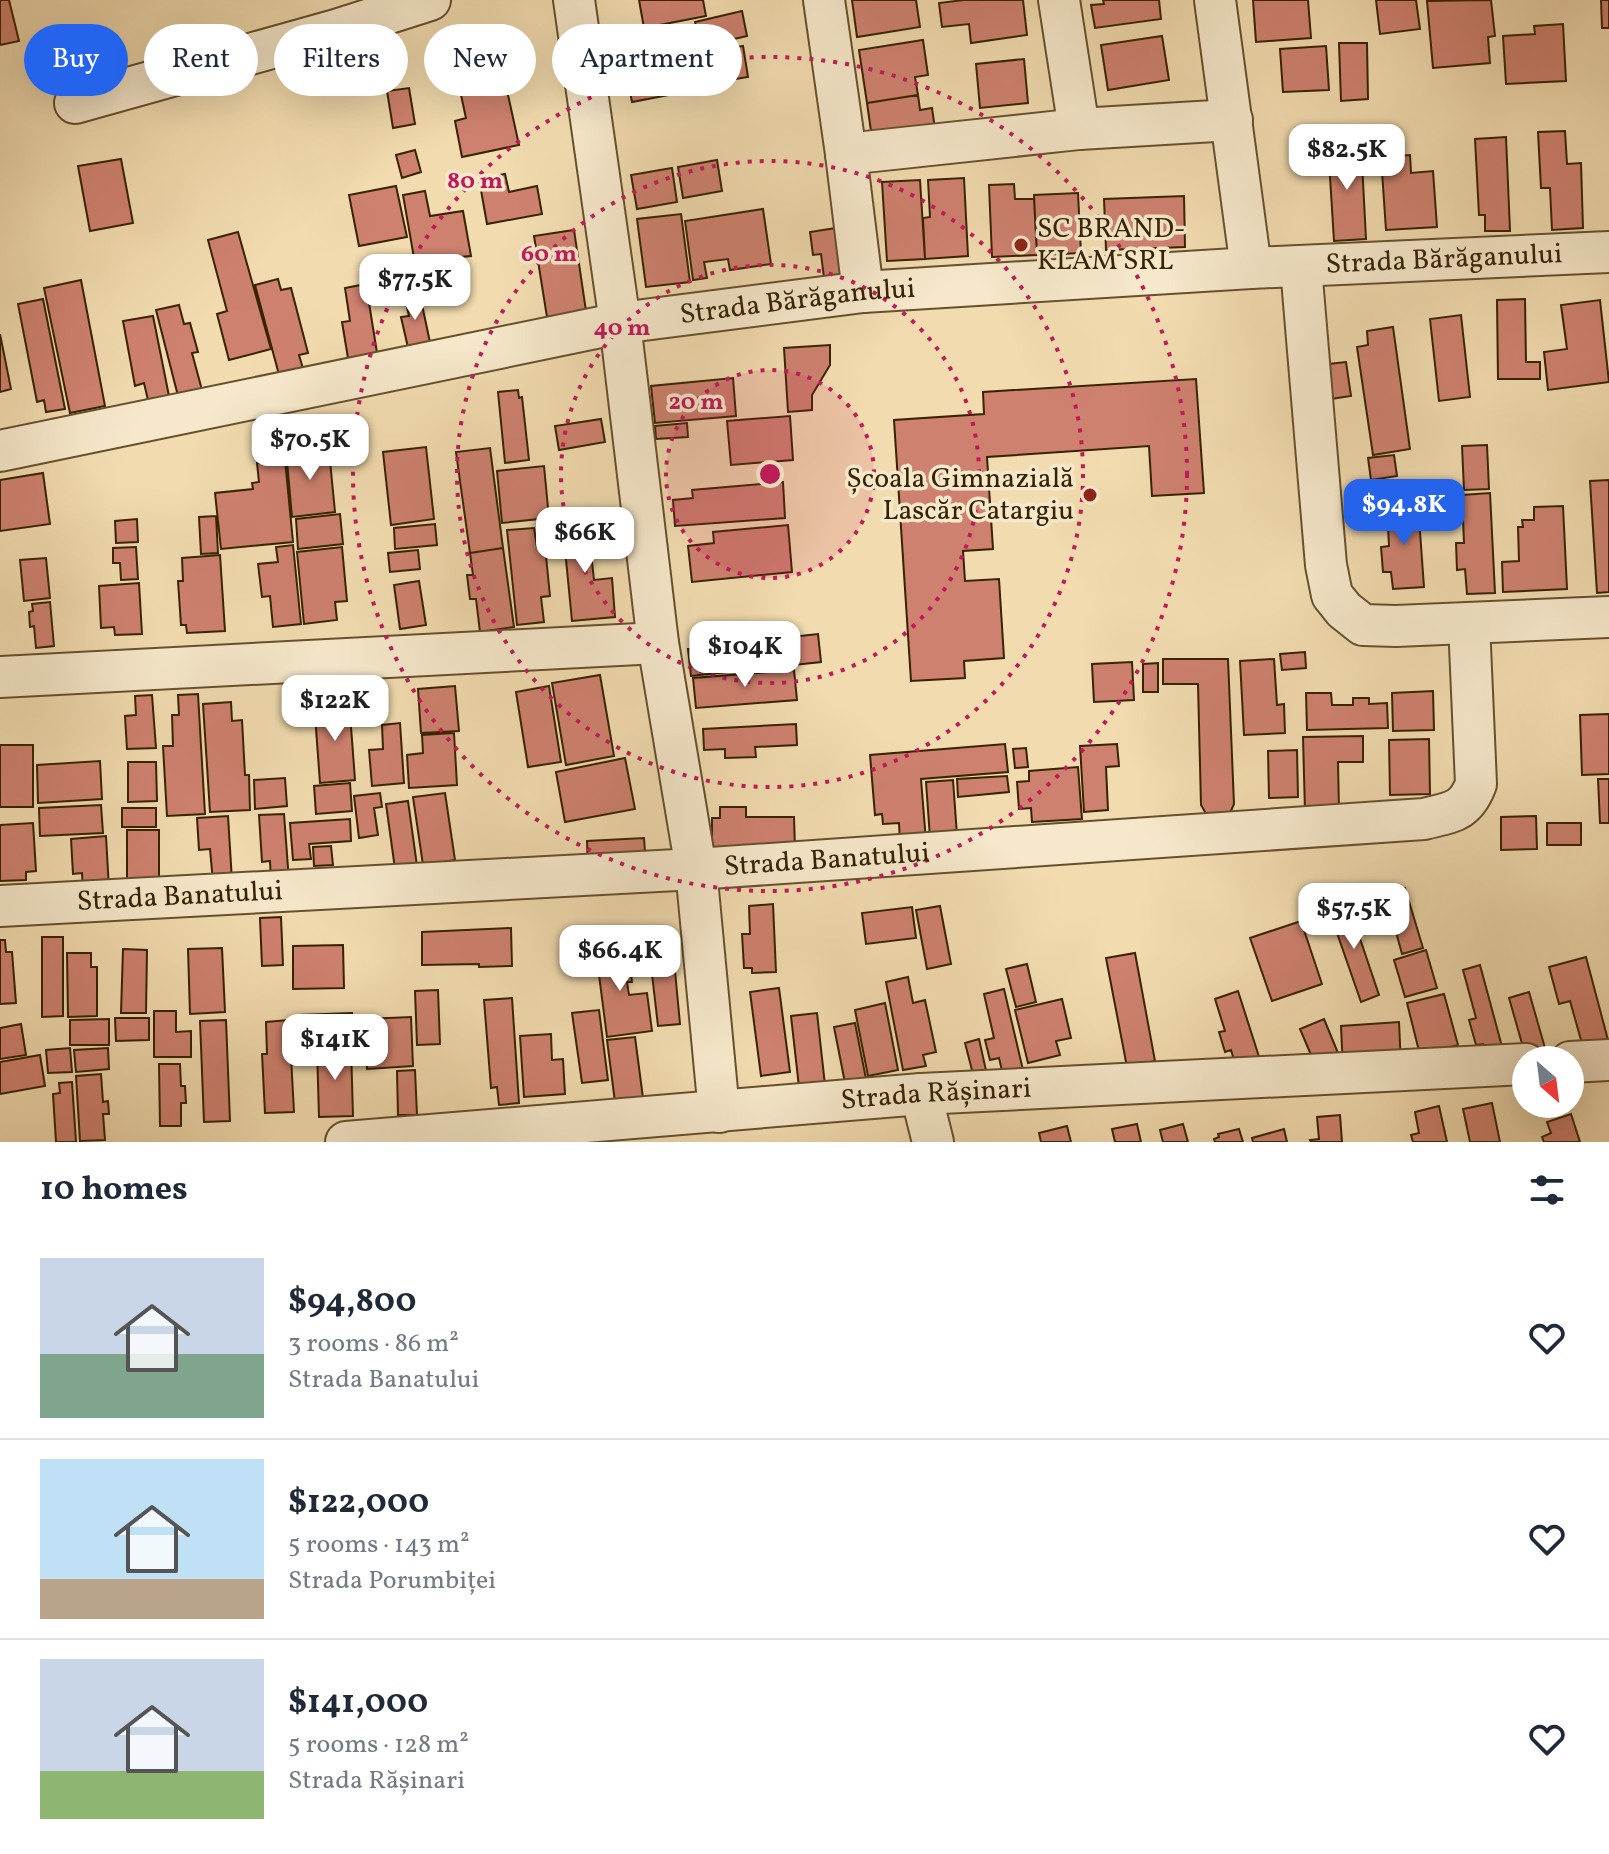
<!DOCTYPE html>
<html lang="en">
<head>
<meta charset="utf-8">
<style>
  body { margin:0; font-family:Vollkorn,serif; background:#f2f2f3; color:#1f2937; height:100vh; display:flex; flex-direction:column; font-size:30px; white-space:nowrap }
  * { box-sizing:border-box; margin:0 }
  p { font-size:26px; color:#747a83 }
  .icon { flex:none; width:44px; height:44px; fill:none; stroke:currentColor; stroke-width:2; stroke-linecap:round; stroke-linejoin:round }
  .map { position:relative; height:1142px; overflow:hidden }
  .panel { display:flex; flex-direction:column; background:#fff; flex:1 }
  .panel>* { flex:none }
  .hud { position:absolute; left:24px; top:24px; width:800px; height:72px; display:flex; gap:16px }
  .needle { width:52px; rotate:152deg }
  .buttons { position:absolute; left:1512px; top:1046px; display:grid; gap:16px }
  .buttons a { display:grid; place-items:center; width:72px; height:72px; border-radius:50%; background:#fff; box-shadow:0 8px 32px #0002; font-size:40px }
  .price { position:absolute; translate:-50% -68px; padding:0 18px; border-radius:16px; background:#fff; color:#222; font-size:26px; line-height:52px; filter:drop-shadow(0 2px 4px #0008) }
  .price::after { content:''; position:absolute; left:50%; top:48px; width:24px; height:18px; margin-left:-12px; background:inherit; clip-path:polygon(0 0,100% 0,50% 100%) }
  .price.active { background:#2563eb; color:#fff }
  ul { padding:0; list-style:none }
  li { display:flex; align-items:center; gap:24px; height:200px; padding:0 40px }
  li+li { border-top:2px solid #e0e1e3 }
  li span { display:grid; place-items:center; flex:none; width:224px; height:160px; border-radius:0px; color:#555 }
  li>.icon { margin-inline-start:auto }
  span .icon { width:96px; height:96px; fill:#fffc; stroke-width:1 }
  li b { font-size:34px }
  h2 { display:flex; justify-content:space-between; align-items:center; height:96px; padding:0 40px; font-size:34px }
  .pill { padding:0 28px; border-radius:36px; background:#fff; box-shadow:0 8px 32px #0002; font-size:28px; line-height:72px }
  .pill.active { background:#2563eb; color:#fff }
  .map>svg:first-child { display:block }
  .building { fill:#ce816f; stroke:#372201; stroke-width:2 }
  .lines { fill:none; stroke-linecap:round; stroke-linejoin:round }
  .minor-casing { stroke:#66502c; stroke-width:44 }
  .minor { stroke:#f6e8cb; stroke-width:40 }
  .ring { fill:none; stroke:#c2185b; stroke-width:4; stroke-dasharray:4 8 }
  .poi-dot { fill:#8f2418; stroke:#f6e8cb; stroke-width:3 }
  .labels { text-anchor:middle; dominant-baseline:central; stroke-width:7; stroke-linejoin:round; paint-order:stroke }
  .poi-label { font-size:28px; fill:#372201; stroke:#f6e8cb; text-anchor:start }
  .street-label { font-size:28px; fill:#372201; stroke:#f6e8cb }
  .centre { fill:#c2185b; stroke:#f6e8cb; stroke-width:4 }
  .ring-label { font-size:24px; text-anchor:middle; font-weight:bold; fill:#c2185b; stroke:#f6e8cb; stroke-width:7; stroke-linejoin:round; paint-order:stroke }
</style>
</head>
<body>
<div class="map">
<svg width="1609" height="1142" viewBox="0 0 1609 1142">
  <rect width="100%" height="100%" fill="#f1dbaf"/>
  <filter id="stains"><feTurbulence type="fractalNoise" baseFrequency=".0025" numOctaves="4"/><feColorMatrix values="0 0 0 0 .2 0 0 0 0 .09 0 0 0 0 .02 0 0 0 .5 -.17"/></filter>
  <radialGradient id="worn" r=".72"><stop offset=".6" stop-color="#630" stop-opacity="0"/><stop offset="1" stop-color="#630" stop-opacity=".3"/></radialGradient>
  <!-- building -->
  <path class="building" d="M0,0h9l10,41 -19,4z
    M639,0h64l3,16 -62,12z
    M852,0h64l4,27 -63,10z
    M964,0h59l4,35 -56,8 -2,-19 -27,3 -3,-24z
    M1103,0h56l2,19 -66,9 -4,-23 13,-1z
    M1253,0h55l3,38 -55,4z
    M1376,0h40l4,29 -40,5z
    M1491,0l4,36 -7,1 2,26 -57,5 -6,-67z
    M1601,0h8v28h-7z
    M742,11l5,25 -47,11 -5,-25z
    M1563,24l3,57 -60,3 -3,-48 32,-2 -1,-8z
    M663,30l11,64 -42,8 -12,-63z
    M1162,36l7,44 -61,10 -7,-45z
    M923,40l5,35 -13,2 3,18 -51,8 -8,-53z
    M1339,43h28l1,56 -27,2z
    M743,46l5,31 -54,9 -5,-31z
    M1326,46l3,44 -46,2 -3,-43z
    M1024,59l4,44 -48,5 -4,-44z
    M501,63l18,82 -57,12 -7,-36 11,-3 -10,-46z
    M409,88l6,36 -22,4 -6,-37z
    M918,95l2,15 12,-2 4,28 -63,9 -6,-42z
    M1565,131l2,33 14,-1 2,65 -31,2 -2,-42h-9l-3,-56z
    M1506,137l4,94h-25v-16h-6l-4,-76z
    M1361,143l5,96 -32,2 -6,-96z
    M415,150l6,22 -19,6 -6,-23z
    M1410,155l1,18 22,-2 4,56 -51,3 -5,-73z
    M121,159l12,64 -43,8 -12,-65z
    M717,160l5,31 -39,7 -5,-31z
    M672,168l5,34 -40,7 -6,-34z
    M505,174l4,18 28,-6 5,28 -55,10 -8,-45z
    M964,178l4,78 -43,3 -2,-41 7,-1 -2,-37z
    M920,180l5,79 -38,2 -5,-79z
    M1014,184l1,15h19l3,56 -45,2 -3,-72z
    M396,186l11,51 -48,9 -10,-51z
    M425,191l5,25 33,-5 8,45 -10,1 4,21 -25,4 -2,-11 -21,4 -14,-80z
    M1078,193l3,60 -44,2 -3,-60z
    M1184,196l1,51 -79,3 -2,-51z
    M763,209l8,55 -41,6 -2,-11 -24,3 3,16 -14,2 -8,-59z
    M681,214l9,68 -44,5 -9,-68z
    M836,228l8,56 -19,2 -4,-32 -8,1 -3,-23z
    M574,230l12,81 -39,6 -13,-81z
    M238,232l33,117 -42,11 -12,-46 10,-3 -19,-71z
    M278,279l3,11 10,-2 17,65 -9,2 7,24 -24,7 -27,-101z
    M81,280l24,126 -35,7 -26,-125z
    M366,284l12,75 -29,5 -7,-42 8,-1 -5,-33z
    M418,286l13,61 -22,5 -8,-35 8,-1 -6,-27z
    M43,299l22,110 -19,3 -2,-12 -7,2 -19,-98z
    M1525,299l1,63h14v17h-42l-1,-79z
    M1600,300l9,82 -61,8 -4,-38 23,-3 -6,-44z
    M179,305l5,19 6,-1 8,29 -6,1 10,37 -24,6 -22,-86z
    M1461,315l9,82 -31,4 -9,-82z
    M153,316l16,80 -21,4 -4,-17 -9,3 -12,-65z
    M1393,327l17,122 -37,6 -16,-108 11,-2 -1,-14z
    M0,334l11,55 -11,3z
    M830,345v20l-18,30v15l-24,2 -4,-64z
    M1346,362l5,34 -27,4 -5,-35z
    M733,378l3,38 -81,7 -4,-37z
    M1196,379l8,114 -52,3 -3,-50 -162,11 6,92 -30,2 2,30 34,-2 5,79 -40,3 1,17 -54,3 -17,-261 90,-6 -1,-22z
    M518,390l1,8 3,-1 7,63 -24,3 -7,-71z
    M790,416l3,44 -62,5 -4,-44z
    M601,419l4,23 -46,8 -4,-24z
    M687,423l1,14 -32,2 -1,-13z
    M1487,445l2,44 -25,1 -2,-44z
    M322,446l1,15h7l5,51 -43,5 -6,-67z
    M426,447l8,72 -43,6 -8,-73z
    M490,448l13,100 -33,5 -14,-101z
    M1394,455l3,21 -26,4 -3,-22z
    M285,460l8,82 -72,7 -6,-56 38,-4 -1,-6 7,-1 -2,-19z
    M544,466l5,52 -47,5 -5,-52z
    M43,473l7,51 -50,7v-51z
    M1609,480v112l-12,1 -7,-112z
    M783,482l2,36 -110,8 -2,-26 20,-2 -1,-8z
    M1490,493l5,100 -28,1 -2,-25 -8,1 -1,-27h8l-2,-48z
    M1418,504l6,83 -31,2 -2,-17h-8l-2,-25 8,-1 -2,-40z
    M1563,506l4,83 -64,3 -1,-30 17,-1 -1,-34h5l-1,-7h12v-13z
    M340,514l3,30 -45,5 -2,-30z
    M216,516l2,37 -17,1 -2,-37z
    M587,516l7,64 18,-2 3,39 -43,4 -10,-102z
    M137,519l1,23 -22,1 -1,-22z
    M435,524l2,21 -42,4 -1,-21z
    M788,525l4,47 -100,10 -4,-36 26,-3 -1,-11z
    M534,528l3,19 8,-1 5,50 -9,1 3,25 -27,3 -10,-95z
    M293,545l8,79 -28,3 -3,-31 -8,1 -4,-33 20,-2 -2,-15z
    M136,547l2,32 -17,1 -1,-17h-7v-15z
    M342,547l5,54 -12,1 2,18 -33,4 -7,-72z
    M503,548l11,79 -34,5 -4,-33h-6l-3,-24h6l-3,-22z
    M418,550l2,19 -30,3 -2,-19z
    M220,555l5,76 -38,2 -1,-8h-5l-3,-44h5l-1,-23z
    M46,558l4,40 -26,3 -4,-41z
    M419,581l7,44 -26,4 -6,-44z
    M139,583l3,51 -27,1 -1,-8 -13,1 -2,-42z
    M50,602l4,44 -18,2 -2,-22 -4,1 -1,-15 4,-1 -1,-7z
    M785,623l1,16h3l3,26 -101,11 -3,-27h6l-2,-16 38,-4 2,16 26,-3 -2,-16z
    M818,634l3,28 -27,3 -3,-28z
    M1305,652l1,16 -24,2 -2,-16z
    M1163,659h65l6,145 -3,7 -5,6h-16l-5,-5 -4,-7 -3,-121h-35z
    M1274,659l3,46 7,-1 1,29 -41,2 -4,-74z
    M1132,662l2,38 -40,2 -2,-38z
    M1158,663v29h-15v-28z
    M794,670l3,30 -101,8 -3,-30z
    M600,675l14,81 -48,9 -14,-82z
    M455,686l4,45 -38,2 -3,-44z
    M549,686l12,76 -33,5 -12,-75z
    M1433,691l1,39 -41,1 -1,-38z
    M1306,693h25l1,12h21v-7h16v6l18,-1 1,25 -81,2z
    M198,694l7,120 -38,2 -4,-70h10l-1,-31h7l-1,-20z
    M152,695l4,53 -29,1 -2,-33 11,-1 -1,-19z
    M349,700l6,80 -35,3 -5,-68 11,-1 -1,-12z
    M231,702l1,19 10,-1 3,55h4l1,35 -40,2 -7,-108z
    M1609,714v60l-27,1 -2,-60z
    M400,723l4,60 -32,3 -3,-36 14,-1 -1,-24z
    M796,724l1,21 -42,2 1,10 -31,1v-9l-21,1 -1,-21z
    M454,733l3,52 -48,3 -2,-33 16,-2 -1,-18z
    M1363,736v26h-25l1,49 -34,1 -2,-75z
    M1429,739l1,55 -40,1 -1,-55z
    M1005,744l3,28 -87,7 5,62 -26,2 -1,-20 -16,1 -1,-10 -7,1 -5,-60z
    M1117,744l2,22 -13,1 2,43 -24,2 -4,-66z
    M0,745h33v62h-33z
    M1026,748l2,19 -13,1 -2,-19z
    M1297,750l1,47 -29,1 -1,-47z
    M625,758l10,51 -70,13 -9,-50z
    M100,761l2,38 -64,4 -1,-38z
    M128,762h28l1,39 -29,1z
    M1078,767l4,52 -50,3 -1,-14 -12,1 -2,-27 12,-1v-10z
    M1007,776l2,16 -51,5 -1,-18z
    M285,778l2,28 -32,3 -1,-29z
    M1598,779h11v44h-9z
    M953,780l4,55 -27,3 -4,-56z
    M350,783l2,28 -36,3 -2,-28z
    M380,793l2,14 -8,1 4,27 -19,3 -5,-42z
    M445,793l10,67 -32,5 -10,-68z
    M408,801l10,72 -22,3 -10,-72z
    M101,805l2,28 -63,3 -1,-28z
    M720,807h26v10h48l1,32 -83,1v-32h8z
    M122,808h34v19h-34z
    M284,814l5,67 -18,1 -1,-21 -8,1 -3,-47z
    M228,816l4,65 -19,1 -3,-33 -11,1 -2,-32z
    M1536,816l1,33 -36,1v-33z
    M350,819l1,22 -42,3 2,15 -18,1 -3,-37z
    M33,823l3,48 -10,1v8l-26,1v-56z
    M1547,823h34v22h-34z
    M127,830h32v61h-32z
    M106,836l3,53 -26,2 -1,-18 -9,1 -2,-35z
    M644,838l2,29 -58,4 -1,-30z
    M331,846l2,19 -19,1 -1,-19z
    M1405,888l18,60 -21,6 -9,-33 8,-3 -7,-27z
    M1347,900l32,95 -18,7 -33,-95z
    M773,904l3,68 -24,1v-5h-8l-2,-34h8l-1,-28z
    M940,906l11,58 -24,5 -11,-59z
    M912,907l4,31 -50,6 -4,-31z
    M281,917l2,48 -21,1 -2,-48z
    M1301,921l21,63 -50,17 -22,-63z
    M511,928l1,38 -33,1v-3l-57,1v-33z
    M42,937h21v79l-21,1z
    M0,940h5l1,12h6l4,51 -16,1z
    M617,941l1,9h5l1,3h5l3,29h-5l2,13 18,-2 5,38 -45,6 -12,-93z
    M343,945l1,43 -51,1v-43z
    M222,948l3,64 -35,2 -2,-65z
    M123,949l24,1 -1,63h-25z
    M1426,950l11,38 -32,9 -11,-37z
    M67,953h24v14h6v49l-29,1z
    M1135,953l20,108 -28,6 -21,-109z
    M1586,957l22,83 -25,7 -13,-46 -11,3 -10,-37z
    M1027,964l9,38 -20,5 -10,-38z
    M1480,965l24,89 -17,5 -4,-15 -7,1 -7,-25 7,-2 -13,-48z
    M675,971l5,53 -22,2 -6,-52z
    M908,977l5,26 12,-3 11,52 -13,3 3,11 -23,4 -17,-88z
    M779,988l11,84 -29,4 -11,-84z
    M1004,989l19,81 -20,5 -4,-17 -9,2 -5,-20 9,-2 -10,-44z
    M438,990l2,54 -23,1 -2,-54z
    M1238,991l23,72 -24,7 -6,-20 -6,2 -6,-20 6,-1 -10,-32z
    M1529,992l16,56 -20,6 -16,-56z
    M1444,994l14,51 -38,10 -13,-52z
    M512,998l7,105 -20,2 -2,-18 -6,1 -7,-88z
    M1062,999l9,39 -15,3 4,14 -32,8 -13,-53z
    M885,1003l13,67 -30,6 -13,-66z
    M599,1010l9,70 -26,3 -10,-70z
    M154,1011h22v21l15,-1v26h-37z
    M352,1013v30l-53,2 -1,-30z
    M817,1013l9,81 -26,2 -9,-80z
    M411,1017l2,49 -46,3 -2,-50z
    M115,1018h34v22l-33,1z
    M109,1019v26h-39v-25z
    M1324,1019l14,34 -24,9 -14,-33z
    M226,1020l4,101 -26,1 -4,-101z
    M289,1020l5,92 -29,1 -3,-59h5l-1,-32z
    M1399,1022l2,44 -58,4 -2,-44z
    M855,1023l12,61 -21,4 -12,-61z
    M21,1024l5,31 -26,4v-31z
    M551,1034l1,26 11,-1 2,35 -41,3 -4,-61z
    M635,1037l8,61 -28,4 -8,-62z
    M979,1039l8,36 -13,3 -9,-35z
    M351,1047l2,69 -34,1 -2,-69z
    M70,1048l2,24 -24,1 -2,-23z
    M108,1048l1,21 -33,3 -2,-22z
    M40,1055l5,31 -45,8v-32z
    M159,1064h21l1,22h4l1,17h-5v23h-21z
    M415,1070l2,45h-19l-1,-44z
    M101,1074l2,28 5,-1 1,13h-6l2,26 -25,1 -4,-65z
    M72,1082l4,60h-20l-3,-48 7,-1 -1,-10z
    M1492,1103l8,39h-30l-7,-33z
    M1439,1106l8,36h-34l-2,-7 8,-2 -4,-21z
    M1571,1114l9,28h-36l-2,-5 9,-4 -4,-11z
    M1340,1115l2,27h-31l-1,-2 9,-1 -2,-22z
    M1137,1124l4,18h-26l-3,-13z
    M1183,1124l5,18h-25l-3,-12z
    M1067,1126l4,16h-30l-2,-9z
    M1239,1129l4,13h-28l-1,-3 5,-2 -1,-3z
    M1284,1129l3,13h-34l-1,-4z"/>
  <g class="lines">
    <!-- minor casing -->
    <g class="minor-casing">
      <g id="minor">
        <path d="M574,0l46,323 38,320 38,226 23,243"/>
        <path d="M824,0l22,154 17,138"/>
        <path d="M1059,0l20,129"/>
        <path d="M1215,0l36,268"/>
        <path d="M75,103l261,-73 94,-30"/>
        <path d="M846,154l233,-25 153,-9"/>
        <path d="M1301,267l25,298 6,30 12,15 19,15 33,1 213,-9"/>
        <path id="s1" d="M0,451l620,-128 243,-31 388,-24 358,-16"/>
        <path d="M0,677l658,-34"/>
        <path id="s2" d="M0,906l696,-37 728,-50c27,-7 41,-6 52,-35l-7,-161"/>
        <path d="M1570,1062l39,-2"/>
        <path d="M921,1094l12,48"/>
        <path id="s3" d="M346,1142l575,-48 605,-30"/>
      </g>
    </g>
    <!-- minor -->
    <use href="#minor" class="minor"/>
  </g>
  <!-- distance rings -->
  <circle cx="770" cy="474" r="104" fill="#c2185b" fill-opacity=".12"/>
  <g class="ring">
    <circle cx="770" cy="474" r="104"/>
    <circle cx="770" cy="474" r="209"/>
    <circle cx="770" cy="474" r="313"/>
    <circle cx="770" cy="474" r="417"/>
  </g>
  <!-- markers -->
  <g class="poi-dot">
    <circle cx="1021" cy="245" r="8"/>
    <circle cx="1090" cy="495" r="8"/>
  </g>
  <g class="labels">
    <!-- poi labels -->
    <g class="poi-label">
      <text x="1037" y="229">SC BRAND-<tspan x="1037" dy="32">KLAM SRL</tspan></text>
      <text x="1074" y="479" text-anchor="end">Școala Gimnazială<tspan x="1074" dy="32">Lascăr Catargiu</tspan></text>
    </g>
    <!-- street labels -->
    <g class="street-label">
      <text stroke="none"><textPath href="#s1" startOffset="1460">Strada Bărăganului</textPath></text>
      <text stroke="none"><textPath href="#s1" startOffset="812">Strada Bărăganului</textPath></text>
      <text stroke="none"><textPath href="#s2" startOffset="828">Strada Banatului</textPath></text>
      <text stroke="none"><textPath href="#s2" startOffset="180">Strada Banatului</textPath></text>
      <text stroke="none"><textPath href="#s3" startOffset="592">Strada Rășinari</textPath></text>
    </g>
  </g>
  <circle cx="770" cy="474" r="12" class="centre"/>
  <g class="ring-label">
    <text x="475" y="188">80 m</text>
    <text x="549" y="261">60 m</text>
    <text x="622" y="335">40 m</text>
    <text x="696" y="409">20 m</text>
  </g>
  <rect width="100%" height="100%" filter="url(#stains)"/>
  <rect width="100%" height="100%" fill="url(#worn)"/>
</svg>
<div class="buttons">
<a><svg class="needle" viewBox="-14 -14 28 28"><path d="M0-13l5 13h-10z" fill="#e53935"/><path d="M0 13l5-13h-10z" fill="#747a83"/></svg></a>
</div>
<b class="price" style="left:1347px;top:192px">$82.5K</b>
<b class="price" style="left:415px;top:322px">$77.5K</b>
<b class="price" style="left:310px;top:482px">$70.5K</b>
<b class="price active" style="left:1404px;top:547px">$94.8K</b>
<b class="price" style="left:585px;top:575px">$66K</b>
<b class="price" style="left:745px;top:689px">$104K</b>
<b class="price" style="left:335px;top:743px">$122K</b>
<b class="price" style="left:1354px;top:951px">$57.5K</b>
<b class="price" style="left:620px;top:993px">$66.4K</b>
<b class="price" style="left:335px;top:1082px">$141K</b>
<div class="hud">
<a class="pill active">Buy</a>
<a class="pill">Rent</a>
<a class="pill">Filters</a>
<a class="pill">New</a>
<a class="pill">Apartment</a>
</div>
</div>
<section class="panel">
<h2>10 homes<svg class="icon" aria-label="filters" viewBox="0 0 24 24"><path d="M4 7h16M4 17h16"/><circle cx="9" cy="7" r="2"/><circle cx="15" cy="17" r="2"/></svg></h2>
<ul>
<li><span style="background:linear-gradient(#c9d6e8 60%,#7fa58c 0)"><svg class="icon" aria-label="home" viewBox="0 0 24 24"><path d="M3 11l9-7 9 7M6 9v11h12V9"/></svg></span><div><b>$94,800</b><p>3 rooms · 86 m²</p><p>Strada Banatului</p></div><svg class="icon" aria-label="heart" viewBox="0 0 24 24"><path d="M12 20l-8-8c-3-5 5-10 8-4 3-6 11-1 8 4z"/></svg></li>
<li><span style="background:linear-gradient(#bfe0f5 75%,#b9a48a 0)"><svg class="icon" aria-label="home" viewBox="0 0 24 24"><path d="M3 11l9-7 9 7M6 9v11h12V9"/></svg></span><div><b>$122,000</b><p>5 rooms · 143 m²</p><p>Strada Porumbiței</p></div><svg class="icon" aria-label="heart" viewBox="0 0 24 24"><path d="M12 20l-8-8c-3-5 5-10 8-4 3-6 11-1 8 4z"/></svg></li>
<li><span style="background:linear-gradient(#c9d6e8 70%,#8fb573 0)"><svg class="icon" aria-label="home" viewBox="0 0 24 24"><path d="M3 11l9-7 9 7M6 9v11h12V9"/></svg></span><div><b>$141,000</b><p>5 rooms · 128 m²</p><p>Strada Rășinari</p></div><svg class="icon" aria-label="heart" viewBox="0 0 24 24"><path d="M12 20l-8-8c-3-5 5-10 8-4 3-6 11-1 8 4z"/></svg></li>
</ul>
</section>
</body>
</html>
